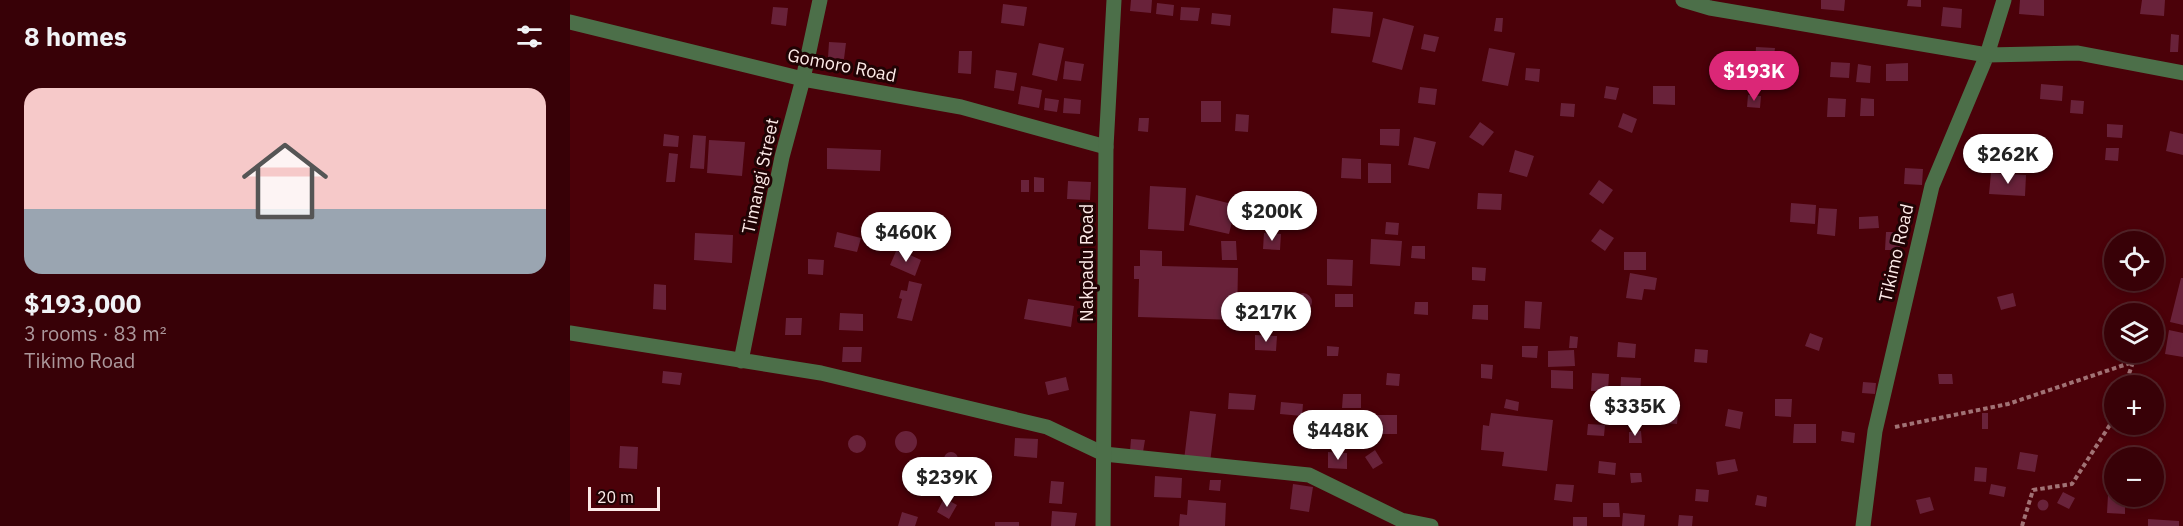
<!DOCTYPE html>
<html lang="en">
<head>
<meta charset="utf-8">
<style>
  body { margin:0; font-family:"IBM Plex Sans",sans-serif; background:#3f0b11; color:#f1f3f6; height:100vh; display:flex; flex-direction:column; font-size:22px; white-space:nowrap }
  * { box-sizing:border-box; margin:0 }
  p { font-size:20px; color:#ab979b }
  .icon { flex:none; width:33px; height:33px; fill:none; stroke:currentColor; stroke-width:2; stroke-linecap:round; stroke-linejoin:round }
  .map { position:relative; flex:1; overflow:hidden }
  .details { display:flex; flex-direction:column; background:#380107; width:570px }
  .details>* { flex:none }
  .controls { position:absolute; left:1534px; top:231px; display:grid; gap:12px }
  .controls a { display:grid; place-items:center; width:60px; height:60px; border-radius:50%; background:#380107; box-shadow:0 3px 9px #0003,0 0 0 2px #522328; font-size:30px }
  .scale { position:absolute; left:18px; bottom:15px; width:72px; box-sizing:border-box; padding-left:6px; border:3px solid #fdeae8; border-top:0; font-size:16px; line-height:21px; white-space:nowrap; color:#fdeae8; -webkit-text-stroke:4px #200304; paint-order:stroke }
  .price { position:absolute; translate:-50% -51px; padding:0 14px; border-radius:21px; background:#fff; color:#222; font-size:20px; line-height:39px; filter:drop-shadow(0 2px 3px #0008) }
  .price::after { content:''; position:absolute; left:50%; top:36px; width:18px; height:14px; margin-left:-9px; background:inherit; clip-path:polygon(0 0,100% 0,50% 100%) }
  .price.selected { background:#db2777; color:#fff }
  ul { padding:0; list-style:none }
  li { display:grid; align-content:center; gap:12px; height:318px; padding:0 24px }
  li span { display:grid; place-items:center; height:186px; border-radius:18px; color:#555 }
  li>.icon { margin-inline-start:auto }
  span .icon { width:108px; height:108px; fill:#fffc; stroke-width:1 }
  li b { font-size:26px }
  h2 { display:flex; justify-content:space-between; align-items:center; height:72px; padding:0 24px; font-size:26px }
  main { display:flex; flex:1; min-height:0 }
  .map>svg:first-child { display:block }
  .building { fill:#69223a }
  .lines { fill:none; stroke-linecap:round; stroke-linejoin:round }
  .path { stroke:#a17275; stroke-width:4; stroke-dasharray:4.5 3; stroke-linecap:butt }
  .minor { stroke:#4c6f49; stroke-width:15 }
  .tertiary { stroke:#4c6f49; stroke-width:15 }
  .labels { text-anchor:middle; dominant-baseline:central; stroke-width:6; stroke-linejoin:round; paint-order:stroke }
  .street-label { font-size:18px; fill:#fdeae8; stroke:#200304 }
</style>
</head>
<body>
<main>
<section class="details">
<h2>8 homes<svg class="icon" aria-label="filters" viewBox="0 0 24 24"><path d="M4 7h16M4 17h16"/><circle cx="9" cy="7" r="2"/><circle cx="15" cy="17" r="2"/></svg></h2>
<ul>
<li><span style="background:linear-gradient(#f6c9c9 65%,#9aa5b1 0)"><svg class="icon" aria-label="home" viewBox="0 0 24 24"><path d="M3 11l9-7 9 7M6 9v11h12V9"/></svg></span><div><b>$193,000</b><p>3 rooms · 83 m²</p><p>Tikimo Road</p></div></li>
</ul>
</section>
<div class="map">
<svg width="1613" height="526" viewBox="0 0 1613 526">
  <rect width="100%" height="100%" fill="#4b0109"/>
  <!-- building -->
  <path class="building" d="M561,0h21l-1,13 -21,-2z
    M1251,0h24l-1,11 -23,-2z
    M1338,0h13v7l-14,-1z
    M1450,0h24v16l-25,-2z
    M1572,0h23l-1,16 -24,-2z
    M587,3l17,2 -1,11 -17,-2z
    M433,4l24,3 -3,19 -23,-3z
    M203,7l15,1 -2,18 -15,-2z
    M611,7l19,1 -2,13 -18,-1z
    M1373,7l19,2 -1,19 -20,-2z
    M763,8l40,4 -3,25 -39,-4z
    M642,13l19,2 -1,11 -19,-2z
    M813,18l31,8 -12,44 -30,-8z
    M926,18h7l-1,14 -8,-1z
    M854,34l15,3 -4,15 -14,-3z
    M1601,34l8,1 -1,17h-8z
    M259,42l17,1 -2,16 -16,-1z
    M469,43l25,5 -7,33 -25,-6z
    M1186,47l19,1 -2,16 -18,-1z
    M919,48l26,5 -7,33 -26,-5z
    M389,51h13l-1,23 -13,-1z
    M495,61l19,3 -3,17 -18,-2z
    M1261,62l19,1 -1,15 -19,-1z
    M1338,63v18h-22v-17z
    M1288,64l13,2 -1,17 -14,-1z
    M956,68l14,1 -1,13 -14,-2z
    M426,70l21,3 -3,18 -20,-3z
    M1471,84l22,2 -1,15 -22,-2z
    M451,86l21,4 -3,18 -21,-4z
    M1036,86l13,2 -3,12 -12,-2z
    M1083,86h22v19l-22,-1z
    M850,87l17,2 -2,16 -17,-2z
    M1178,95l13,1 -1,12 -13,-1z
    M475,98l14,2 -2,12 -13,-2z
    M494,98l17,2 -1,14 -17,-1z
    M1258,98l18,1 -1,18h-18z
    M1291,98l13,1v17h-14z
    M1501,100l13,1 -1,13 -13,-1z
    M631,101h20v21h-20z
    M991,103l14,1 -1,13 -14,-1z
    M1053,113l14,6 -5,14 -14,-6z
    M666,114l13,1 -1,17 -13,-1z
    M569,118h10l-1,14 -10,-1z
    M910,122l14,10 -11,14 -14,-9z
    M1537,124l16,1 -1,13 -15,-1z
    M810,129h20l-1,17 -19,-1z
    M1600,131l13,3v21l-17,-4z
    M94,134l15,2 -1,11 -15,-1z
    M123,135l13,1 -2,33 -14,-1z
    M844,137l22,5 -7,27 -21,-4z
    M139,140l36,2 -3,34 -35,-3z
    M257,148l54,2 -1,21 -53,-2z
    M1536,148h13l-1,13 -13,-1z
    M945,150l19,6 -7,21 -18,-5z
    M99,153l9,1 -3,28h-9z
    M772,158l19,1v20l-20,-1z
    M798,163l23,1v19h-23z
    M1335,168l18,1 -1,16 -18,-1z
    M1421,173l35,2 -1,21 -36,-2z
    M464,177l10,1v14h-10z
    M451,180h8v12h-8z
    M1029,180l14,10 -10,14 -14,-10z
    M498,181l23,1 -1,18 -23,-1z
    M580,186l36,2 -2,43 -36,-2z
    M908,193l24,1 -1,16 -24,-1z
    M626,195l40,10 -7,29 -40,-9z
    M1221,203l25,2 -1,19 -25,-2z
    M1249,208l18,1 -2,27 -18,-2z
    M1308,216l1,12 -20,1v-12z
    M816,222l13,1 -1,12 -13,-1z
    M1030,229l14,9 -9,13 -14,-10z
    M267,232l24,6 -4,14 -23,-5z
    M1316,232h14v18h-15z
    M125,233l38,2 -1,28 -38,-3z
    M694,233l17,1 -1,16 -17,-1z
    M801,239l31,2 -2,25 -30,-2z
    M651,241h15l1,19h-15z
    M842,246h13v13l-14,-1z
    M327,249l24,11 -6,16 -25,-11z
    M570,250l22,1v15l76,2 -1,52 -99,-3 1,-38h-5v-13h6z
    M1054,252h22v18h-22z
    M238,259l16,1 -1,15 -15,-1z
    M757,259l26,1 -1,26 -25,-1z
    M902,267l14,1 -1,13 -13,-1z
    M1060,273l27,5 -2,12 -11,-1 -2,11 -16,-2z
    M1611,278h2v47l-13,-3z
    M339,281l13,3 -10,37 -15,-3 5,-19 -3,-1 2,-8 6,1z
    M84,284l12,1v25l-13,-1z
    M724 302a9 9 0 1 1 18 0a9 9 0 1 1-18 0Z
    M1443,293l3,13 -15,4 -4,-13z
    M765,294h18v13h-18z
    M458,299l46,7 -3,21 -47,-8z
    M955,301l17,1 -2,27 -16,-1z
    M845,302h13v13l-14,-1z
    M903,305h15v15l-16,-1z
    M270,313l23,1v17l-24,-1z
    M216,318h16l-1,17h-16z
    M1599,330l14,3v24l-18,-3z
    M1240,333l13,5 -4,13 -14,-5z
    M685,335l22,1 -1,15 -21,-1z
    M1000,336l8,1 -1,11h-8z
    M1048,342l18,2 -1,14 -18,-1z
    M757,346l12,1 -1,9h-11z
    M952,346h16l-1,12 -15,-1z
    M273,347h19l-1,15h-19z
    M1125,349l13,1 -1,13 -13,-1z
    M1004,350l1,16 -27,1v-16z
    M911,364l12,1 -1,14 -11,-1z
    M981,370l22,1v18l-22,-1z
    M93,371l19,2 -2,12 -18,-2z
    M817,373l13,1 -1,12 -13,-1z
    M1022,373l17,1 -1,17h-17z
    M1368,374h14l1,10h-14z
    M496,377l3,13 -21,5 -3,-13z
    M1051,377l20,1 -1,18h-20z
    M1293,382l13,1 -1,11 -13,-1z
    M659,393l27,2 -2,15 -26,-1z
    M773,394h18v14h-19z
    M936,399l13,3 -1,9 -14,-3z
    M1205,399h17l-1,18 -16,-1z
    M711,402l22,2 -1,12 -22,-2z
    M1158,409l15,3 -3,17 -15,-3z
    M736 415a5 5 0 1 1 10 0a5 5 0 1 1-10 0Z
    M620,411l26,3 -6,49 -26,-3z
    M1095,411l13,1 -1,12 -13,-1z
    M921,413l62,7 -6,51 -45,-5 2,-14 -23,-2 2,-25 6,1z
    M1412,413h6v16h-6z
    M805,415h22v19h-23z
    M771,417h17v15h-18z
    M1018,424l17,1 -1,11 -17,-1z
    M1224,424h22v19h-23z
    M1071,431l1,12h-13v-11z
    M1272,431l13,2 -1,10 -13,-2z
    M325 442a11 11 0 1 1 22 0a11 11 0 1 1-22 0Z
    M278 444a9 9 0 1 1 18 0a9 9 0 1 1-18 0Z
    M445,438l23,1 -1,19 -23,-2z
    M561,439l14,1 -2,12 -13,-1z
    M50,446l18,1 -1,22 -18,-1z
    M805,450l8,13 -10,6 -8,-12z
    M758,452l19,1v16l-19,-1z
    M1450,452l18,3 -3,17 -18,-3z
    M374 459a7 7 0 1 1 14 0a7 7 0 1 1-14 0Z
    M1165,459l3,12 -20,4 -2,-13z
    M1029,461l17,2 -1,12 -17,-2z
    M1584,464l7,1 -2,15 -5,-1z
    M1405,467l12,1 -1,14 -12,-1z
    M387,470l22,10 -7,14 -22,-10z
    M1060,473h11l1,9 -11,1z
    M1537,473l8,1v17l-10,-1z
    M585,476l27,2 -1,20 -27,-1z
    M640,480h11l-1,11 -11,-1z
    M481,481l13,1 -2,22 -13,-1z
    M723,484l20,3 -4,25 -19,-3z
    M986,484l18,1 -2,17 -18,-2z
    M1421,484l15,3 -2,10 -15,-3z
    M1126,489l13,1 -1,12 -13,-1z
    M1493,492l12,6 -6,11 -12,-6z
    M1187,495l10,2 -1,10 -11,-2z
    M1538,495l17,1v18l-18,-1z
    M1360,497l4,13 -14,4 -4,-14z
    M374,498l13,7 -8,14 -12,-7z
    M1467.5 505a5.5 5.5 0 1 1 11 0a5.5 5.5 0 1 1-11 0Z
    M618,500l38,3 -1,23h-46l1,-12 7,1z
    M1033,503h16l1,14h-17z
    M482,511l25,2 -2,13h-24z
    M332,512l16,5 -3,9h-17z
    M1053,513l22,2 -1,11h-22z
    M1109,515l14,1 -1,10h-14z
    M1003,517h14v9h-14z
    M1578,519l31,2v5h-31z
    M425,522h24v4h-24z"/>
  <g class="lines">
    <!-- path -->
    <path class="path" d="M1325,427l113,-23 125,-42 -8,24
      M1452,526l11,-36 39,-6 43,-67"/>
    <!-- minor -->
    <path class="minor" d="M1113,0l27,8 277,47 91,-2 105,20
      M0,22l233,57 158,28 145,40
      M0,333l251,40 226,54 57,27 205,21 92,45 30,6
      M171,361l41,-204 21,-78 17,-79
      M1293,526l12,-95 57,-245 55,-131 17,-55"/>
    <!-- tertiary -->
    <path class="tertiary" d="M533,526l3,-379 8,-147"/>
  </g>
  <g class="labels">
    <!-- street labels -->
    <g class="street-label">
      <text transform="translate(272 65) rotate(11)">Gomoro Road</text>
      <text transform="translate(190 176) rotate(-78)">Timangi Street</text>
      <text transform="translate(1326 253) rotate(-77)">Tikimo Road</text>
      <text transform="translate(516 263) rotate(-90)">Nakpadu Road</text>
    </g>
  </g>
</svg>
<div class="controls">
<a><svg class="icon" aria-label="locate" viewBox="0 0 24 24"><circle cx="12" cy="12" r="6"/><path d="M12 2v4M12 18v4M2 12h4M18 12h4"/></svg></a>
<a><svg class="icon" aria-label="layers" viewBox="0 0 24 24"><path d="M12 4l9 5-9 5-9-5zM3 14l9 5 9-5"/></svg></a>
<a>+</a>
<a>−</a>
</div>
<div class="scale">20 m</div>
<b class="price selected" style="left:1184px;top:102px">$193K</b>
<b class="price" style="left:1438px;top:185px">$262K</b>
<b class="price" style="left:702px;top:242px">$200K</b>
<b class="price" style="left:336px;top:263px">$460K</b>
<b class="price" style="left:696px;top:343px">$217K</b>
<b class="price" style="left:1065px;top:437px">$335K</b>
<b class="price" style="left:768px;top:461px">$448K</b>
<b class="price" style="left:377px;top:508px">$239K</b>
</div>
</main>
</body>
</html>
